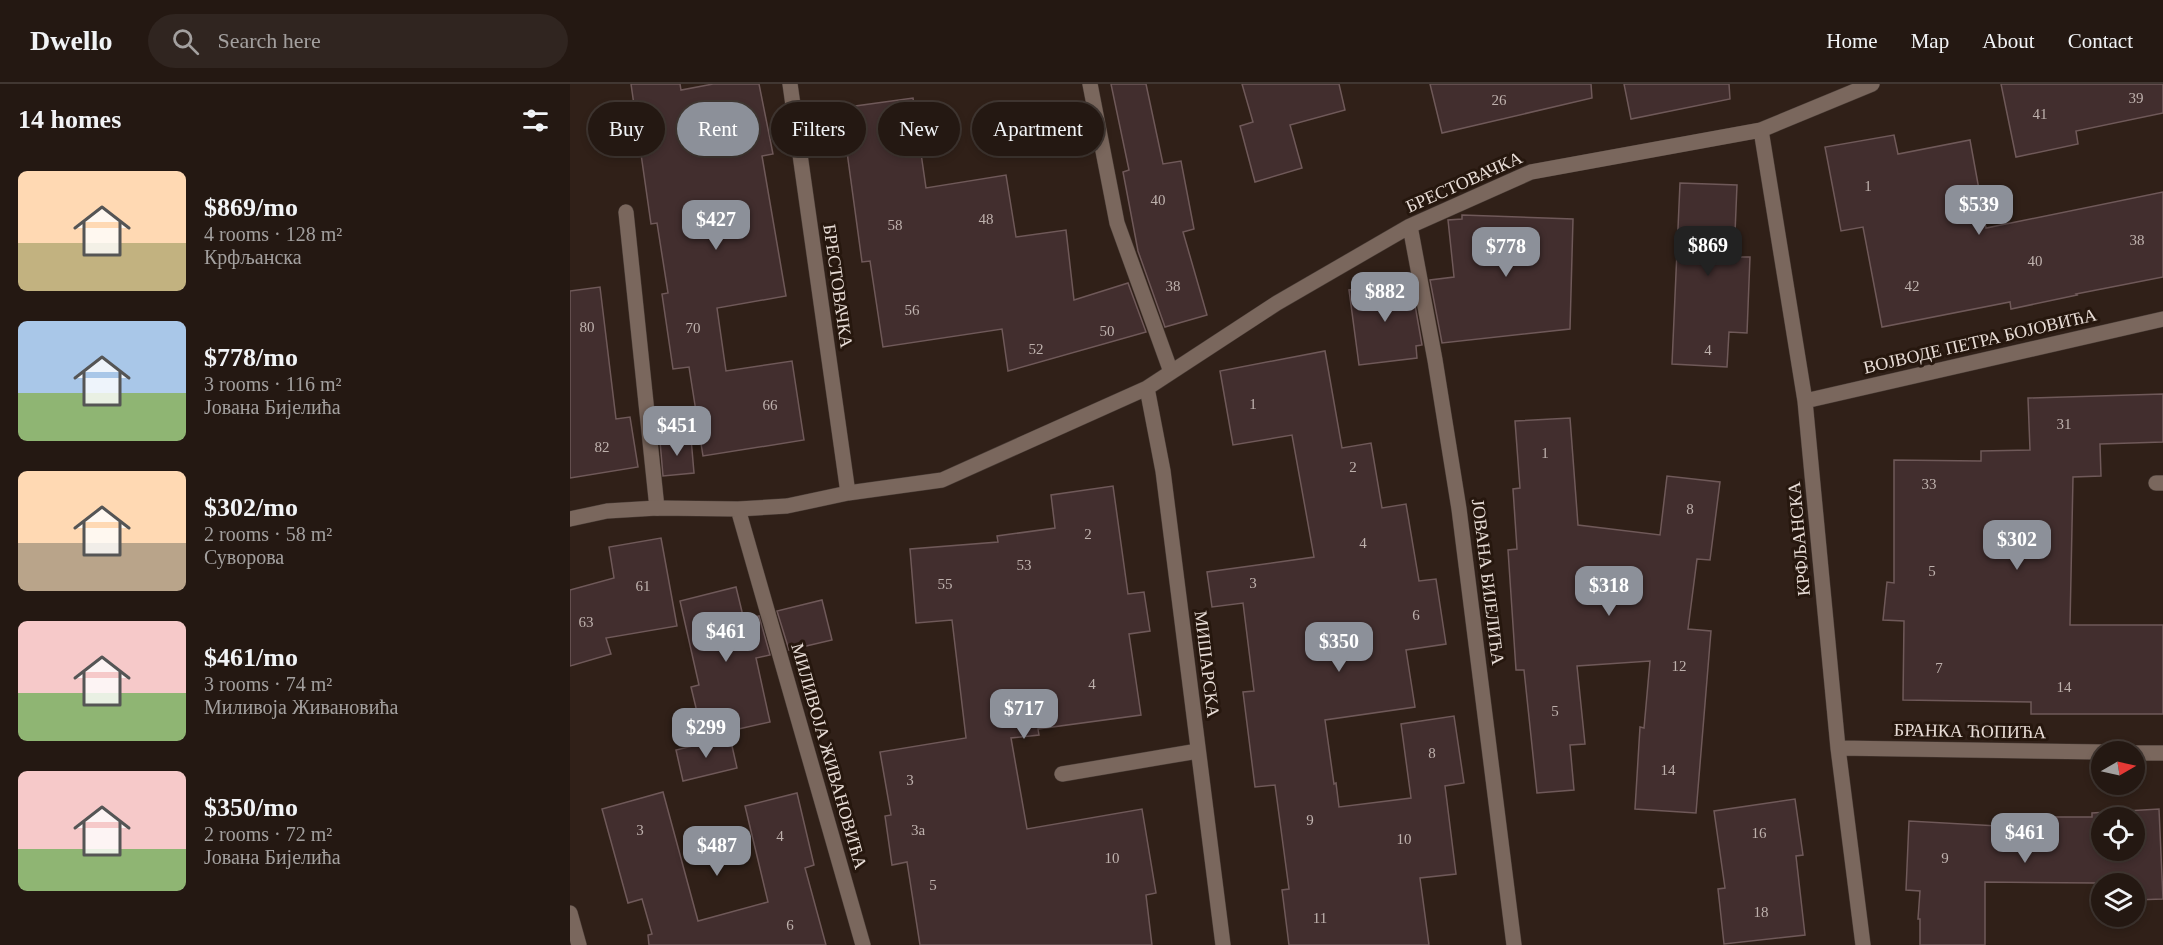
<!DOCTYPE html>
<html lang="en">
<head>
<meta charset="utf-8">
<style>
  body { margin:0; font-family:Georgia,serif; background:#302520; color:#f1f3f6; height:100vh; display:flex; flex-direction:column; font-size:22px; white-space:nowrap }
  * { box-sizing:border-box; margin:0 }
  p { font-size:20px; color:#a3a09f }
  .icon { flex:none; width:33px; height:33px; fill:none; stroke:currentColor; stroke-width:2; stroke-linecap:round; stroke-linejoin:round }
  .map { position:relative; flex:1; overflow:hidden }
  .panel { display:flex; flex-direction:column; background:#241812; width:570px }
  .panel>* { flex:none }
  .hud { position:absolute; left:18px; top:18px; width:570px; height:54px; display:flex; gap:12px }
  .needle { width:39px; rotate:81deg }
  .tools { position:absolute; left:1521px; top:657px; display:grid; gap:12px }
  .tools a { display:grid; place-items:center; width:54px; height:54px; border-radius:50%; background:#241812; box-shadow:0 3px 9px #0003,0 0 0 2px #413732; font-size:30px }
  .price { position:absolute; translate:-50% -51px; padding:0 14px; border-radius:12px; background:#8c9099; color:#fff; font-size:20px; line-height:39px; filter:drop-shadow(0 2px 3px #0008) }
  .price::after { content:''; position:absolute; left:50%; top:36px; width:18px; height:14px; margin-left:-9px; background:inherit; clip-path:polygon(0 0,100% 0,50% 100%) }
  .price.selected { background:#222; color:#fff }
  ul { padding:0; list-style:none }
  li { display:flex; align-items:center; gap:18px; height:150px; padding:0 18px }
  li span { display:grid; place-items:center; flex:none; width:168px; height:120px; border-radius:9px; color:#555 }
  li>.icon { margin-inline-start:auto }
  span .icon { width:72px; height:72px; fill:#fffc; stroke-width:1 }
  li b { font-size:26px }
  h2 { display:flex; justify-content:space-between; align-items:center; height:72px; padding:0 18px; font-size:26px }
  .chip { padding:0 21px; border-radius:27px; background:#241812; box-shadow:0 3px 9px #0003,0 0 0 2px #413732; font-size:21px; line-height:54px }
  .chip.selected { background:#8c9099; color:#fff }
  header { display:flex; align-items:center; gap:36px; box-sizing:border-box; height:84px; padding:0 30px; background:#241812; border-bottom:2px solid #413732 }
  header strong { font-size:28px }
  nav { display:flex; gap:33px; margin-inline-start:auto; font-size:21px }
  .search { width:420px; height:54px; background:#302520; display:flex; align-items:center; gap:15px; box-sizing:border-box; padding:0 21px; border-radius:33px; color:#a3a09f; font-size:22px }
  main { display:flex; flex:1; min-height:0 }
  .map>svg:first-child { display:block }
  .building { fill:#422e2e; stroke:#6f5959; stroke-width:1.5; fill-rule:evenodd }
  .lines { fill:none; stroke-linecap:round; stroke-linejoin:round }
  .service-casing { stroke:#493c36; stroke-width:16 }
  .minor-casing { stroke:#493c36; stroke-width:16 }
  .service { stroke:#7a675d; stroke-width:15 }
  .minor { stroke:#7a675d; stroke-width:15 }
  .labels { text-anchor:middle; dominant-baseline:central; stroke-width:6; stroke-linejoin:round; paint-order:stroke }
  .number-label { font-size:15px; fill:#beb1ad }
  .street-label { font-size:18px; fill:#e8ddd7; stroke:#26170e }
</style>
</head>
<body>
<header>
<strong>Dwello</strong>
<div class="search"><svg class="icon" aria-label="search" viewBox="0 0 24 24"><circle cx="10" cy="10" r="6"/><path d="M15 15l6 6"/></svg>Search here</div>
<nav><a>Home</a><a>Map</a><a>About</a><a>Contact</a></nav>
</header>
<main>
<section class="panel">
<h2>14 homes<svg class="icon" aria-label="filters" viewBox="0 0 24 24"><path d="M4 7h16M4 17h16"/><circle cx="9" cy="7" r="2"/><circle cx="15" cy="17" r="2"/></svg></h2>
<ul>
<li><span style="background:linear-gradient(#ffd9b3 60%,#c2b280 0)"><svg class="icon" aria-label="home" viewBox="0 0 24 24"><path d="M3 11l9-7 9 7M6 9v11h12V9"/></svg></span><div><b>$869/mo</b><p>4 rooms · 128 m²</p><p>Крфљанска</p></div></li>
<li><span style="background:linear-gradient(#a9c7e8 60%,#8fb573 0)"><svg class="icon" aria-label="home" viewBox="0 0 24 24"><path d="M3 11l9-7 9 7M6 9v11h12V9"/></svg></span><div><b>$778/mo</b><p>3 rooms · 116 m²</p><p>Јована Бијелића</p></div></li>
<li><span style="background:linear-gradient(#ffd9b3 60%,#b9a48a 0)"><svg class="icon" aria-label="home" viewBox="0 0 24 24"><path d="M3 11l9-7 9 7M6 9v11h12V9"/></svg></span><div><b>$302/mo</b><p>2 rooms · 58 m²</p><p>Суворова</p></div></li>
<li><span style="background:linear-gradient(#f6c9c9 60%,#8fb573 0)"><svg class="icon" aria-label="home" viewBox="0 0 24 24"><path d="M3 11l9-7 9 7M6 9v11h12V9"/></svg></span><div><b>$461/mo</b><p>3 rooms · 74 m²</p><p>Миливоја Живановића</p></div></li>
<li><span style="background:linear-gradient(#f6c9c9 65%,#8fb573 0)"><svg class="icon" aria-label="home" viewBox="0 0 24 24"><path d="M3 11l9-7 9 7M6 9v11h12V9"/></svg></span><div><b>$350/mo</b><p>2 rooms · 72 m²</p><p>Јована Бијелића</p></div></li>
</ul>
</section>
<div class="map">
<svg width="1593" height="861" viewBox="0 0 1593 861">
  <rect width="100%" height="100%" fill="#302018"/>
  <!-- building -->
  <path class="building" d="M61,0h49l1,6 32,-6h46l14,70 -11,2 24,140 -69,12 9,63 66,-10 12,79 -101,16 -14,-89 -16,2 -11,-75 6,-1 -11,-70 -6,1z
    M541,0h35l17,80 18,-3 13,68 -11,3 24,83 -42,12 -27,-76 -15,-79 6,-2z
    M672,0h97l6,26 -55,15 12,43 -47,14 -15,-56 13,-4z
    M860,0h161l1,14 -150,35z
    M1054,0h105l1,15 -99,20z
    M1431,0h162v29l-87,18 2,13 -62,13z
    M343,14l13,90 80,-13 10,62 50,-7 8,70 54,-17 18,49 -138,39 -6,-42 -119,18 -13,-86 -8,1 -21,-154z
    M1324,51l4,19 72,-14 16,88 177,-36v85l-87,17 1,1 -66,14 -1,-7 -128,25 -19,-100 -22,4 -16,-84z
    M1110,99l57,2 -3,72h16l-3,76 -18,-1 -2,35 -55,-3z
    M892,131l111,4 -3,110 -128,14 -12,-63 24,-3 -6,-57 14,-1z
    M841,198l11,63 -6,1 1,12 -58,7 -10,-75z
    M30,203l16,132 14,-2 8,50 -68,11v-187z
    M755,267l17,97 29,-5 11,65 24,-4 13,77 17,-2 10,65 -40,6 9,57 -90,13 9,64 2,-1 3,24 72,-9 -10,-74 53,-8 10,67 -19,3 11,88 -36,4 9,67h-140l-7,-55 7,-1 -14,-104 -20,2 -12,-95 11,-1 -11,-88 -31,4 -5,-35 107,-15 -22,-122 -59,10 -13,-74z
    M1593,310v48l-63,2 1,32 -28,1 -3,148h93v89h-132v-12l-128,-2 1,-79 -21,-1 4,-38 7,1v-123l87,1v-10l49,-1 -2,-52z
    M1000,334l8,107 82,10 7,-59 53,6 -10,78 -13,-1 -9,70 23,2 -15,182 -61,-4 5,-82 4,1 6,-67 -73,5 8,78 -15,1 4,45 -37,3 -13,-123h-8l-8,-120 9,-1 -4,-60 7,-1 -5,-67z
    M121,354l3,35 -31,3 -3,-35z
    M543,402l15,108 16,-2 6,39 -21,3 12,81 -103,14 1,6 -28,3 16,91 115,-20 14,84 -10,2 6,50h-232l-13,-83 -15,3 -7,-49 6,-1 -11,-63 86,-14 -14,-118 -36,3 -6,-74 88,-7 -1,-6 58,-8 -4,-33z
    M91,454l16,88 -71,12 5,16 -41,12v-76l44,-12 -5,-31z
    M166,503l8,33 15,-4 11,39 -14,3 14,64 -67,15 -12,-50 8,-2 -19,-84z
    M252,516l10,40 -43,10 -12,-39z
    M160,653l7,31 -54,13 -7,-31z
    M93,708l35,129 70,-19 -23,-96 52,-13 17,72 -9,3 21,77h-177l-1,-10 4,-1 -10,-35 -14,4 -26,-94z
    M1225,715l8,56 -7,1 9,79 -81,9 -6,-55 7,-1 -11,-77z
    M1589,725l4,90 -29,1v-16h-32v17l-6,1 -1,-19 -110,-1v63h-65v-26h-2l2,-28 -14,-1 3,-69 107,6v-10h76v-4zM1532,734h32v32h-32z"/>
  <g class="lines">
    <!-- service casing -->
    <g class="service-casing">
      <path id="service" d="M56,128l31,296"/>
    </g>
    <!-- minor casing -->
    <g class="minor-casing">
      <path id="minor" d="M220,0l58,409
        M520,0l27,139 54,149
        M1191,46l44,271 33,347 25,197
        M840,142l25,134 24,149 55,436
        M577,304l16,83 60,474
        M1235,317l358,-82
        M1586,399h7
        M168,425l125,436
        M0,435l37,-8 50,-3 81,1 49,-3 61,-13 94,-13 205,-92 130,-85 133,-77 121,-54 230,-42 111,-46
        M1268,664l264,4
        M1564,669h29
        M492,690l136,-23
        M0,829l9,32"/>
    </g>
    <!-- service -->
    <use href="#service" class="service"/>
    <!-- minor -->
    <use href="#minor" class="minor"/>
  </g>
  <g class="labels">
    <!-- number labels -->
    <g class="number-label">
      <text x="1566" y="14">39</text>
      <text x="929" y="16">26</text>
      <text x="1470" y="30">41</text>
      <text x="1298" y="102">1</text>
      <text x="588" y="116">40</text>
      <text x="416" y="135">48</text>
      <text x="325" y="141">58</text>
      <text x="1567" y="156">38</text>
      <text x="1465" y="177">40</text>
      <text x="603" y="202">38</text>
      <text x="1342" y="202">42</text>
      <text x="342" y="226">56</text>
      <text x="17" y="243">80</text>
      <text x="123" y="244">70</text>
      <text x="537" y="247">50</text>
      <text x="466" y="265">52</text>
      <text x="1138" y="266">4</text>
      <text x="683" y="320">1</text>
      <text x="200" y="321">66</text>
      <text x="1494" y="340">31</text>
      <text x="32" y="363">82</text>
      <text x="975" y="369">1</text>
      <text x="783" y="383">2</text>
      <text x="1359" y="400">33</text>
      <text x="1120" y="425">8</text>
      <text x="518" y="450">2</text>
      <text x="793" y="459">4</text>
      <text x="454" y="481">53</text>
      <text x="1362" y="487">5</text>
      <text x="683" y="499">3</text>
      <text x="375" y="500">55</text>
      <text x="73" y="502">61</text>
      <text x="846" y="531">6</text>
      <text x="16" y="538">63</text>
      <text x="1109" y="582">12</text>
      <text x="1369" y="584">7</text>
      <text x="522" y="600">4</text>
      <text x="1494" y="603">14</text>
      <text x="985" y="627">5</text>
      <text x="862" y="669">8</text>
      <text x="1098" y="686">14</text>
      <text x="340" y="696">3</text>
      <text x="740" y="736">9</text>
      <text x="70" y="746">3</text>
      <text x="348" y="746">3a</text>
      <text x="1189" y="749">16</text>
      <text x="210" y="752">4</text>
      <text x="834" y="755">10</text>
      <text x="542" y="774">10</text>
      <text x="1375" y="774">9</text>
      <text x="363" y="801">5</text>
      <text x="1191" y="828">18</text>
      <text x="750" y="834">11</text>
      <text x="220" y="841">6</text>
    </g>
    <!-- street labels -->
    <g class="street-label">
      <text transform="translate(894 98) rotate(-24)">БРЕСТОВАЧКА</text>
      <text transform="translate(268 202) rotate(82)">БРЕСТОВАЧКА</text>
      <text transform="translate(1410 257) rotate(-13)">ВОЈВОДЕ ПЕТРА БОЈОВИЋА</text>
      <text transform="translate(1229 455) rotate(-95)">КРФЉАНСКА</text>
      <text transform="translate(918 498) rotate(83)">ЈОВАНА БИЈЕЛИЋА</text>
      <text transform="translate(637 580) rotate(83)">МИШАРСКА</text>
      <text transform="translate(1400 647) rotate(1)">БРАНКА ЋОПИЋА</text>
      <text transform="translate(259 672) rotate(74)">МИЛИВОЈА ЖИВАНОВИЋА</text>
    </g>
  </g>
</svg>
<div class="tools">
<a><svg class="needle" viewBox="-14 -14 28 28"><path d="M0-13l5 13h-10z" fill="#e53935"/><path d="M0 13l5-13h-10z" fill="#a3a09f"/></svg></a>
<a><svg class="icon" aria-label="locate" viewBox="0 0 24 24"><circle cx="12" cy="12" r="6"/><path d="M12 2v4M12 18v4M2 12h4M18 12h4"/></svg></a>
<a><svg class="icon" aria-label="layers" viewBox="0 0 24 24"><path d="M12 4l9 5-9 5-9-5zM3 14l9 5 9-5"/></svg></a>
</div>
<b class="price" style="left:1409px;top:152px">$539</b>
<b class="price" style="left:146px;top:167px">$427</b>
<b class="price selected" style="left:1138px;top:193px">$869</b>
<b class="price" style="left:936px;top:194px">$778</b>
<b class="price" style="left:815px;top:239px">$882</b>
<b class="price" style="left:107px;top:373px">$451</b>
<b class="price" style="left:1447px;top:487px">$302</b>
<b class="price" style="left:1039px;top:533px">$318</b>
<b class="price" style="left:156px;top:579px">$461</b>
<b class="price" style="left:769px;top:589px">$350</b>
<b class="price" style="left:454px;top:656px">$717</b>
<b class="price" style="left:136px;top:675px">$299</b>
<b class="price" style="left:1455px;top:780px">$461</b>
<b class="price" style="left:147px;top:793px">$487</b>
<div class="hud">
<a class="chip">Buy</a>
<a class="chip selected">Rent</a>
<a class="chip">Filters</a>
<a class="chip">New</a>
<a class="chip">Apartment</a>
</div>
</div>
</main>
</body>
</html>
